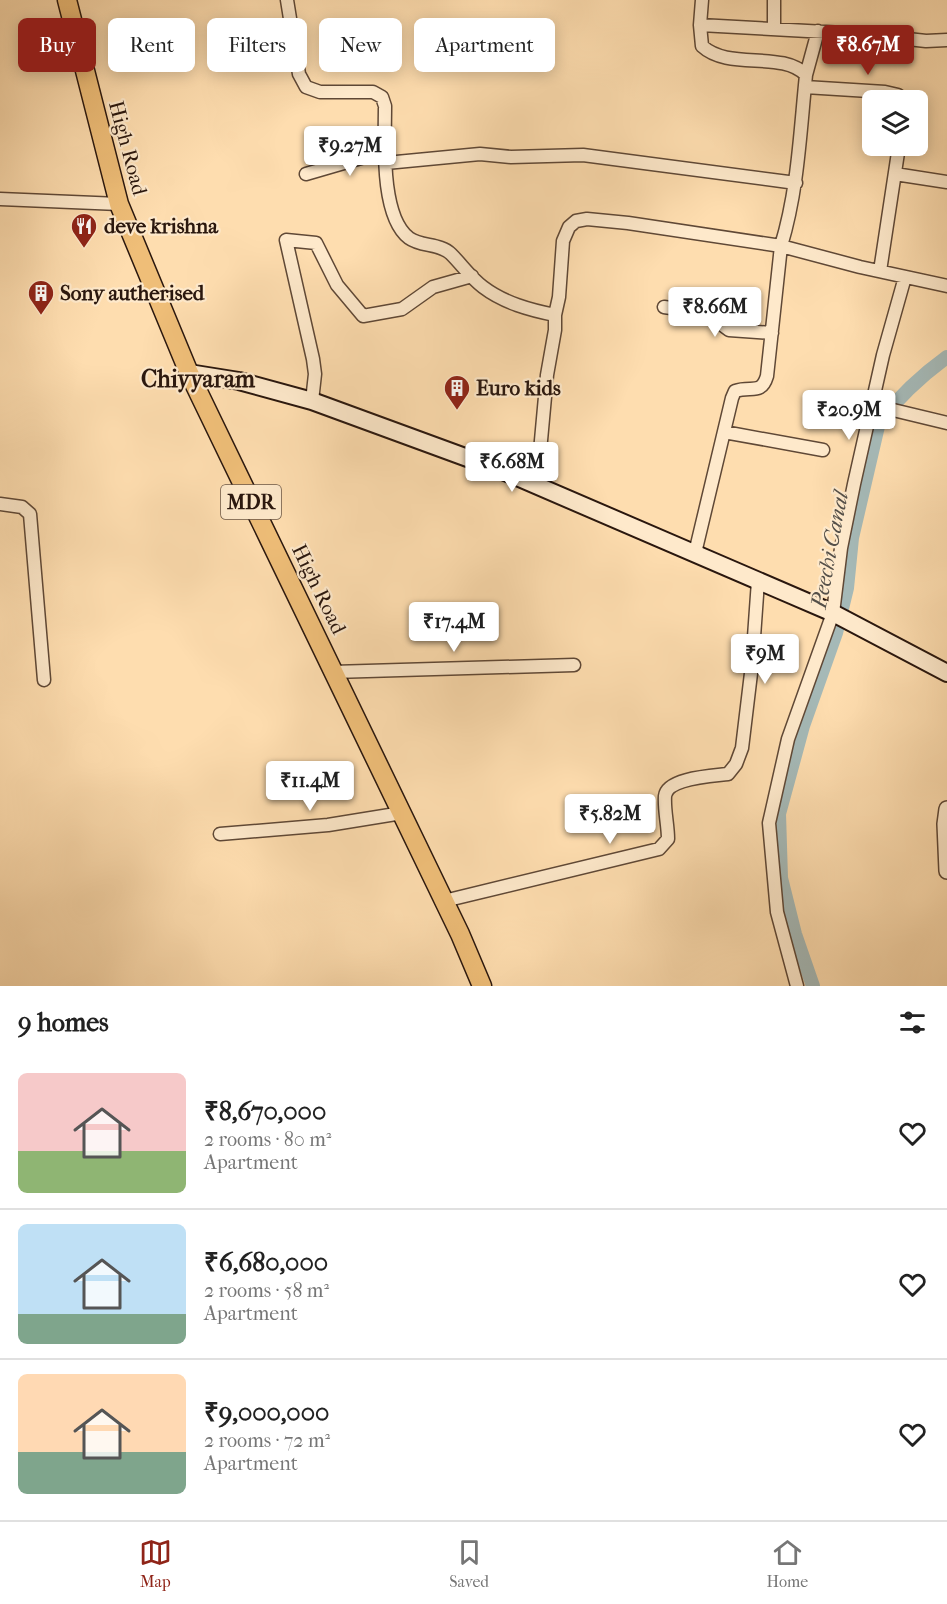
<!DOCTYPE html>
<html lang="en">
<head>
<meta charset="utf-8">
<style>
  body { margin:0; font-family:"IM FELL French Canon",serif; background:#f2f2f2; color:#222; height:100vh; display:flex; flex-direction:column; font-size:22px; white-space:nowrap }
  * { box-sizing:border-box; margin:0 }
  p { font-size:20px; color:#767676 }
  .icon { flex:none; width:33px; height:33px; fill:none; stroke:currentColor; stroke-width:2; stroke-linecap:round; stroke-linejoin:round }
  .map { position:relative; height:986px; overflow:hidden }
  .drawer { display:flex; flex-direction:column; background:#fff; flex:1 }
  .drawer>* { flex:none }
  .top-card { position:absolute; left:18px; top:18px; width:600px; height:54px; display:flex; gap:12px }
  .tools { position:absolute; left:862px; top:90px; display:grid; gap:12px }
  .tools a { display:grid; place-items:center; width:66px; height:66px; border-radius:9px; background:#fff; box-shadow:0 3px 15px #0003; font-size:30px }
  .price { position:absolute; translate:-50% -51px; padding:0 14px; border-radius:6px; background:#fff; color:#222; font-size:20px; line-height:39px; filter:drop-shadow(0 2px 3px #0008) }
  .price::after { content:''; position:absolute; left:50%; top:36px; width:18px; height:14px; margin-left:-9px; background:inherit; clip-path:polygon(0 0,100% 0,50% 100%) }
  .price.active { background:#8f2418; color:#fff }
  ul { padding:0; list-style:none }
  li { display:flex; align-items:center; gap:18px; height:150px; padding:0 18px }
  li+li { border-top:2px solid #e0e0e0 }
  li span { display:grid; place-items:center; flex:none; width:168px; height:120px; border-radius:9px; color:#555 }
  li>.icon { margin-inline-start:auto }
  span .icon { width:72px; height:72px; fill:#fffc; stroke-width:1 }
  li b { font-size:26px }
  h2 { display:flex; justify-content:space-between; align-items:center; height:72px; padding:0 18px; font-size:26px }
  .tag { padding:0 21px; border-radius:9px; background:#fff; box-shadow:0 3px 15px #0003; font-size:21px; line-height:54px }
  .tag.active { background:#8f2418; color:#fff }
  .tabs { display:flex; justify-content:space-around; align-items:center; height:84px; border-top:2px solid #e0e0e0; background:#fff; font-size:16px; color:#767676 }
  .tabs a { display:grid; justify-items:center; gap:3px }
  .tabs .active { color:#8f2418 }
  .map>svg:first-child { display:block }
  .lines { fill:none; stroke-linecap:round; stroke-linejoin:round }
  .canal { stroke:#a5b9b7; stroke-width:14 }
  .minor-casing { stroke:#5f4836; stroke-width:15 }
  .tertiary-casing { stroke:#5f4836; stroke-width:18 }
  .secondary-casing { stroke:#2a170e; stroke-width:20 }
  .primary-casing { stroke:#2a170e; stroke-width:21 }
  .minor { stroke:#fee9cb; stroke-width:12 }
  .tertiary { stroke:#fee9cb; stroke-width:15 }
  .secondary { stroke:#fee9cb; stroke-width:16 }
  .primary { stroke:#efbe78; stroke-width:18 }
  .labels { text-anchor:middle; dominant-baseline:central; stroke-width:4.5; stroke-linejoin:round; paint-order:stroke }
  .shield { fill:#fee9cb; stroke:#6a5647; stroke-width:1.5 }
  .shield-label { font-size:20px; font-weight:bold; fill:#2a170e }
  .street-label { font-size:21px; fill:#2a170e; stroke:#fee9cb }
  .poi-label { font-size:21px; font-weight:bold; fill:#2a170e; stroke:#fee9cb; text-anchor:start }
  .water-label { font-size:22px; font-style:italic; fill:#555049; stroke:#fee9cb }
  .quarter-label { font-size:24px; font-weight:bold; fill:#2a170e; stroke:#fee9cb }
</style>
</head>
<body>
<div class="map">
<svg width="947" height="986" viewBox="0 0 947 986">
  <rect width="100%" height="100%" fill="#feddaf"/>
  <filter id="stains"><feTurbulence type="fractalNoise" baseFrequency=".00333" numOctaves="4"/><feColorMatrix values="0 0 0 0 .2 0 0 0 0 .09 0 0 0 0 .02 0 0 0 .5 -.17"/></filter>
  <radialGradient id="worn" r=".72"><stop offset=".6" stop-color="#630" stop-opacity="0"/><stop offset="1" stop-color="#630" stop-opacity=".3"/></radialGradient>
  <g class="lines">
    <!-- canal -->
    <path class="canal" d="M813,986l-18,-52 -14,-56 -2,-64 24,-88 33,-93 11,-45 5,-50 27,-116c19,-24 43,-47 68,-65"/>
    <!-- minor casing -->
    <g class="minor-casing">
      <path id="minor" d="M287,0l12,74 7,13 14,5h53l9,5 3,9c0,34 -5,110 24,132 12,9 31,5 42,16 11,11 20,24 32,33 21,16 47,23 72,28v15l-8,45 -10,109
        M702,0l-2,25 162,9 64,7 21,-1
        M774,28v-28
        M806,75l12,-44
        M805,87l80,5 13,3 7,5
        M386,163l94,-9 31,3 72,-2 213,28
        M306,174l79,-23
        M895,174l52,8
        M0,199l119,5
        M880,271l19,-125
        M664,307l42,6 23,17 43,3
        M555,315l4,-18 4,-56 6,-14 7,-6 11,-2 41,4 153,23c17,-56 19,-113 25,-171 -24,-25 -77,-4 -104,-29l-2,-21
        M312,401l3,-27 -2,-15 -27,-119 30,3 21,42 26,31 39,-7 31,-22 39,-11
        M870,415l19,-6 58,14
        M724,432l99,18
        M0,504l22,3 8,7 14,166
        M695,553l37,-155 3,-7c16,-6 26,5 32,-15l14,-130 79,21 87,19
        M333,672l241,-7
        M220,834l108,-9 74,-12
        M444,901l215,-52 9,-10c0,-14 -4,-29 -3,-43 2,-18 47,-20 63,-22l8,-10 6,-16 10,-83 6,-84
        M797,986l-20,-74 -8,-89 19,-84 45,-126 8,-65 13,-64 29,-129 22,-78"/>
    </g>
    <!-- tertiary casing -->
    <g class="tertiary-casing">
      <path id="tertiary" d="M947,809l-2,15 2,47"/>
    </g>
    <!-- secondary casing -->
    <g class="secondary-casing">
      <path id="secondary" d="M189,373l50,8 73,20 191,70 330,142 114,60"/>
    </g>
    <!-- primary casing -->
    <g class="primary-casing">
      <path id="primary" d="M67,0l52,204 70,169 271,561 22,52"/>
    </g>
    <!-- minor -->
    <use href="#minor" class="minor"/>
    <!-- tertiary -->
    <use href="#tertiary" class="tertiary"/>
    <!-- secondary -->
    <use href="#secondary" class="secondary"/>
    <!-- primary -->
    <use href="#primary" class="primary"/>
  </g>
  <!-- icons -->
  <defs>
    <g id="restaurant-pin" transform="scale(1.35)"><path d="M0 17L-7.5 6A9.5 9.5 0 1 1 7.5 6Z" fill="#8f2418" stroke="#fee9cb"/><path d="M-5-6h1v4h1v-4h1v4h1v-4h1v5L-1.5 .5V6h-2V.5L-5-1ZM5-6V6H3V1.5H1.5Q1.5-4 5-6Z" fill="#fff"/></g>
    <g id="building-pin" transform="scale(1.35)"><path d="M0 17L-7.5 6A9.5 9.5 0 1 1 7.5 6Z" fill="#8f2418" stroke="#fee9cb"/><path d="M-4-6H4V6H1V3H-1V6H-4ZM-2.5-4.3h1.7v1.8h-1.7ZM.8-4.3h1.7v1.8H.8ZM-2.5-1h1.7V.8h-1.7ZM.8-1h1.7V.8H.8Z" fill="#fff"/></g>
  </defs>
  <g fill-rule="evenodd">
    <use href="#restaurant-pin" x="84" y="226"/>
    <use href="#building-pin" x="41" y="293"/>
    <use href="#building-pin" x="457" y="388"/>
  </g>
  <g class="labels">
    <!-- shield labels -->
    <rect class="shield" x="221" y="485" width="60" height="34" rx="4.5"/>
    <g class="shield-label">
      <text x="251" y="502">MDR</text>
    </g>
    <!-- street labels -->
    <g class="street-label">
      <text transform="translate(128 148) rotate(75)">High Road</text>
      <text transform="translate(319 589) rotate(64)">High Road</text>
    </g>
    <!-- poi labels -->
    <g class="poi-label">
      <text x="104" y="226">deve krishna</text>
      <text x="60" y="293">Sony autherised</text>
      <text x="476" y="388">Euro kids</text>
    </g>
    <!-- water labels -->
    <g class="water-label">
      <text transform="translate(830 550) rotate(-79)">Peechi Canal</text>
    </g>
    <!-- quarter labels -->
    <g class="quarter-label">
      <text x="198" y="379">Chiyyaram</text>
    </g>
  </g>
  <rect width="100%" height="100%" filter="url(#stains)"/>
  <rect width="100%" height="100%" fill="url(#worn)"/>
</svg>
<div class="tools">
<a><svg class="icon" aria-label="layers" viewBox="0 0 24 24"><path d="M12 4l9 5-9 5-9-5zM3 14l9 5 9-5"/></svg></a>
</div>
<b class="price active" style="left:868px;top:76px">₹8.67M</b>
<b class="price" style="left:350px;top:177px">₹9.27M</b>
<b class="price" style="left:715px;top:338px">₹8.66M</b>
<b class="price" style="left:849px;top:441px">₹20.9M</b>
<b class="price" style="left:512px;top:493px">₹6.68M</b>
<b class="price" style="left:454px;top:653px">₹17.4M</b>
<b class="price" style="left:765px;top:685px">₹9M</b>
<b class="price" style="left:310px;top:812px">₹11.4M</b>
<b class="price" style="left:610px;top:845px">₹5.82M</b>
<div class="top-card">
<a class="tag active">Buy</a>
<a class="tag">Rent</a>
<a class="tag">Filters</a>
<a class="tag">New</a>
<a class="tag">Apartment</a>
</div>
</div>
<section class="drawer">
<h2>9 homes<svg class="icon" aria-label="filters" viewBox="0 0 24 24"><path d="M4 7h16M4 17h16"/><circle cx="9" cy="7" r="2"/><circle cx="15" cy="17" r="2"/></svg></h2>
<ul>
<li><span style="background:linear-gradient(#f6c9c9 65%,#8fb573 0)"><svg class="icon" aria-label="home" viewBox="0 0 24 24"><path d="M3 11l9-7 9 7M6 9v11h12V9"/></svg></span><div><b>₹8,670,000</b><p>2 rooms · 80 m²</p><p>Apartment</p></div><svg class="icon" aria-label="heart" viewBox="0 0 24 24"><path d="M12 20l-8-8c-3-5 5-10 8-4 3-6 11-1 8 4z"/></svg></li>
<li><span style="background:linear-gradient(#bfe0f5 75%,#7fa58c 0)"><svg class="icon" aria-label="home" viewBox="0 0 24 24"><path d="M3 11l9-7 9 7M6 9v11h12V9"/></svg></span><div><b>₹6,680,000</b><p>2 rooms · 58 m²</p><p>Apartment</p></div><svg class="icon" aria-label="heart" viewBox="0 0 24 24"><path d="M12 20l-8-8c-3-5 5-10 8-4 3-6 11-1 8 4z"/></svg></li>
<li><span style="background:linear-gradient(#ffd9b3 65%,#7fa58c 0)"><svg class="icon" aria-label="home" viewBox="0 0 24 24"><path d="M3 11l9-7 9 7M6 9v11h12V9"/></svg></span><div><b>₹9,000,000</b><p>2 rooms · 72 m²</p><p>Apartment</p></div><svg class="icon" aria-label="heart" viewBox="0 0 24 24"><path d="M12 20l-8-8c-3-5 5-10 8-4 3-6 11-1 8 4z"/></svg></li>
</ul>
</section>
<nav class="tabs">
<a class="active"><svg class="icon" aria-label="map" viewBox="0 0 24 24"><path d="M3 6l6-2 6 2 6-2v14l-6 2-6-2-6 2zM9 4v14M15 6v14"/></svg>Map</a>
<a><svg class="icon" aria-label="saved" viewBox="0 0 24 24"><path d="M7 4h10v16l-5-4-5 4z"/></svg>Saved</a>
<a><svg class="icon" aria-label="home" viewBox="0 0 24 24"><path d="M3 11l9-7 9 7M6 9v11h12V9"/></svg>Home</a>
</nav>
</body>
</html>
